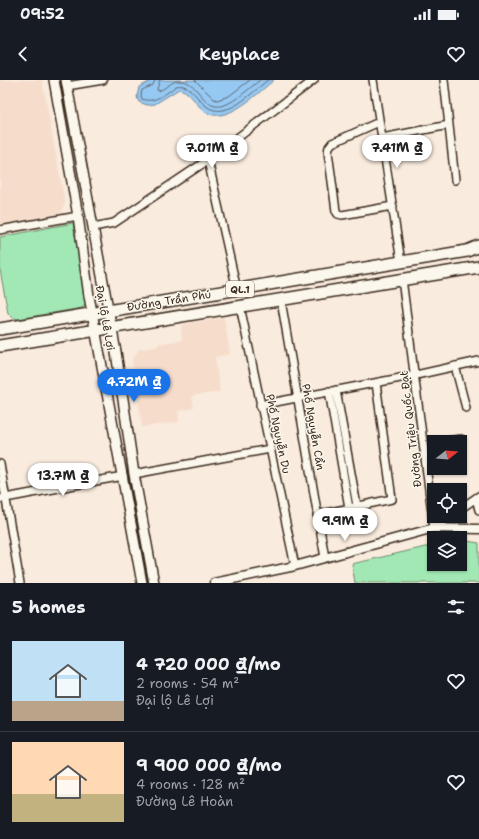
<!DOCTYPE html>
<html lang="en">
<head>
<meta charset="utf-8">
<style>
  body { margin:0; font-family:"Shantell Sans",sans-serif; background:#20242c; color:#f1f3f6; height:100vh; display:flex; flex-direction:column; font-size:15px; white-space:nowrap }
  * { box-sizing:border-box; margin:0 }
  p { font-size:13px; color:#9ea1a6 }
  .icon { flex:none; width:22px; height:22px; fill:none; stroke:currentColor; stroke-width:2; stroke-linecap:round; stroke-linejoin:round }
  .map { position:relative; height:503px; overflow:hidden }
  .details { display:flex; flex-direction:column; background:#171b24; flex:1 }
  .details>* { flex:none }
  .needle { width:26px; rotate:73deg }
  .fabs { position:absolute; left:427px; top:355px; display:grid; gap:8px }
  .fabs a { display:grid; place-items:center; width:40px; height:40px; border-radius:0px; background:#171b24; box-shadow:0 1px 3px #0004; font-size:20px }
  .price { position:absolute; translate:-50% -34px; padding:0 9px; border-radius:14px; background:#fff; color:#222; font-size:13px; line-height:26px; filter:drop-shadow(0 1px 2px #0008) }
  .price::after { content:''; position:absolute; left:50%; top:24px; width:12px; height:9px; margin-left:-6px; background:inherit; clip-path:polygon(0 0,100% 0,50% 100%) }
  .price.current { background:#1a73e8; color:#fff }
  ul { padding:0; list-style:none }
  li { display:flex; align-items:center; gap:12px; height:100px; padding:0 12px }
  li+li { border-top:1px solid #363941 }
  li span { display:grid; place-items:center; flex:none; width:112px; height:80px; border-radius:0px; color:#555 }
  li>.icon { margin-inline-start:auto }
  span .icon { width:48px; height:48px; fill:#fffc; stroke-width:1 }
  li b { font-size:17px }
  h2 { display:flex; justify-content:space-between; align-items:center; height:48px; padding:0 12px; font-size:17px }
  .status { display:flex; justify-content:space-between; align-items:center; height:28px; padding:0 20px; background:#171b24; direction:ltr }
  .status svg { height:11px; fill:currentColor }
  header { display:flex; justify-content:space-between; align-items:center; height:52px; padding:0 12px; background:#171b24; font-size:18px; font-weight:600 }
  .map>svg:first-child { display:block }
  .built { fill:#f6ddcb }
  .green { fill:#a2e8b4; stroke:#6e8969 }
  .water { fill:#95c8f2; stroke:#71899d }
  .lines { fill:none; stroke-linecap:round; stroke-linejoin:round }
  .shore { stroke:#5f6973; stroke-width:1 }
  .minor-casing { stroke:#3b2a1e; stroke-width:10 }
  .tertiary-casing { stroke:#3b2a1e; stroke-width:11 }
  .secondary-casing { stroke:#3b2a1e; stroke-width:12 }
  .trunk-casing { stroke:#3b2a1e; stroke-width:14 }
  .minor { stroke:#fbf7ec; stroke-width:7 }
  .tertiary { stroke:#fbf7ec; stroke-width:8 }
  .secondary { stroke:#fbf7ec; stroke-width:9 }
  .trunk { stroke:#fbf7ec; stroke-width:11 }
  .labels { text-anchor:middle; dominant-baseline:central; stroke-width:3; stroke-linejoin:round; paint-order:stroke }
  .shield { fill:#fbf7ec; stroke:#75685c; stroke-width:1 }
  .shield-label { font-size:10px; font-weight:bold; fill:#3b2a1e }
  .street-label { font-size:11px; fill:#3b2a1e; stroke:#fbf7ec }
</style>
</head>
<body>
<div class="status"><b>09:52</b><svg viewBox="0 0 49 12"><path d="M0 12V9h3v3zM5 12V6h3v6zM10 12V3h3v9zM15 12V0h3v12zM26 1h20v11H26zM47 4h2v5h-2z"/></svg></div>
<header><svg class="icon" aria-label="back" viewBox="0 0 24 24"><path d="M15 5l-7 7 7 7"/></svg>Keyplace<svg class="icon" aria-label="heart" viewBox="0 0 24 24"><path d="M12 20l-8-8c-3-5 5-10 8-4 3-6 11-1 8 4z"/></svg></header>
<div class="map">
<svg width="479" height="503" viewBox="0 0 479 503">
  <rect width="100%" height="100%" fill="#f9ebdd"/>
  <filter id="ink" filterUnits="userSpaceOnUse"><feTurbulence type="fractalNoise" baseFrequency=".025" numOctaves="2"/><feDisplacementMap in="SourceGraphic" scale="8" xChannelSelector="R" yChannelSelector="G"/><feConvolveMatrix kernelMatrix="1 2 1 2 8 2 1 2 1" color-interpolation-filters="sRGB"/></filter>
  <g filter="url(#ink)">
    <!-- built -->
    <path class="built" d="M0,0h42l23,123 -4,10 -58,12 -3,-2z
      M224,237l6,37 -15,3 5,35 -28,4 2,12 -16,3 1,11 -37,5 -10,-66 1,-2v-1l7,-10 2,1 16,-3v-2l24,-4 -1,-13 2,-3z"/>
    <!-- green -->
    <path class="green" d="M73,143l13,75v6l-4,4 -64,11 -6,-2 -4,-4 -8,-43v-33z
      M460,460l19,3v40h-124l-3,-19 82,-19v19h26z"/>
    <!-- water -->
    <path class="water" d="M153,0h121c-15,12 -46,44 -67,33 -2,-2 -5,-4 -7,-6 -7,-7 -11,-16 -21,-18l-24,15 -8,1 -8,-3 -2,-5 2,-10z"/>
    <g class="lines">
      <!-- shore -->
      <path class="shore" d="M155,0l-2,5 -11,5 -1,6 1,3c12,5 25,-6 34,-13 21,-5 23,32 51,23 14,-4 29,-20 41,-29
        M160,0l-3,9 1,2c8,-2 14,-11 22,-10 8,0 14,5 18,11 4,4 8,10 14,13 14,7 37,-17 48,-25
        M195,0l19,19 3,1 12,-4 21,-16"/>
      <!-- minor casing -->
      <g class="minor-casing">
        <path id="minor" d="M373,0l28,182
          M444,0l11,100
          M67,6l36,-6
          M379,42l-47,21 -3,4 -1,5 8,59 2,3 4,1 51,-9
          M382,58l67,-13
          M208,80l29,130
          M93,147l21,-4 94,-63 106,-80
          M0,150l78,-14
          M402,199l32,249 17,-12
          M281,220l44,258
          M240,226l55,260
          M455,286l11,42
          M336,310l21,116
          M329,311l20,117
          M260,325l156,-30 63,-14
          M437,362l24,-3
          M0,384l20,119
          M134,394l136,-25
          M476,418l3,12
          M0,419l123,-23
          M460,429l19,-13
          M317,435l75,-16 -16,-116"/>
      </g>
      <!-- tertiary casing -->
      <g class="tertiary-casing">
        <path id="tertiary" d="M214,503l81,-17 139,-38 45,1"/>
      </g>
      <!-- secondary casing -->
      <g class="secondary-casing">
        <path id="secondary" d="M54,0l24,136 11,80 53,287
          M66,0l50,272 18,122 20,109"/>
      </g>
      <!-- trunk casing -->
      <g class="trunk-casing">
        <path id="trunk" d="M0,249l467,-78 12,-5
          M0,266l479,-79"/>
      </g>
      <!-- minor -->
      <use href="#minor" class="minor"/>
      <!-- tertiary -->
      <use href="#tertiary" class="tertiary"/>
      <!-- secondary -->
      <use href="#secondary" class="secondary"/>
      <!-- trunk -->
      <use href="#trunk" class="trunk"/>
    </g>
  </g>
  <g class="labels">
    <!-- shield labels -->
    <rect class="shield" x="226" y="201" width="28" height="16" rx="3"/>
    <g class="shield-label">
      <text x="240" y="209">QL.1</text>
    </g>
    <!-- street labels -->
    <g class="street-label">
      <text transform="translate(169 221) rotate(-9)">Đường Trần Phú</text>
      <text transform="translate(105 238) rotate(80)">Đại lộ Lê Lợi</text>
      <text transform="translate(313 347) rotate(80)">Phố Nguyễn Cẩn</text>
      <text transform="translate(411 349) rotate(-97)">Đường Triệu Quốc Đạt</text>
      <text transform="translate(278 354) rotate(78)">Phố Nguyễn Du</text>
    </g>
  </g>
</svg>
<div class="fabs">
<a><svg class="needle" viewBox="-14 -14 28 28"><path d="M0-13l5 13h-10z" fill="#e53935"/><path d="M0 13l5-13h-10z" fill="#9ea1a6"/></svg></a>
<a><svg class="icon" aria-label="locate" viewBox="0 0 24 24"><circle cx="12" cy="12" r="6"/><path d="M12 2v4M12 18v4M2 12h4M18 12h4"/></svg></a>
<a><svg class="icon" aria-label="layers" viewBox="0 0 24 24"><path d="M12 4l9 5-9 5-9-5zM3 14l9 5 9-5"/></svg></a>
</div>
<b class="price" style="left:212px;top:89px">7.01M ₫</b>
<b class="price" style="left:397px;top:89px">7.41M ₫</b>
<b class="price current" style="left:134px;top:323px">4.72M ₫</b>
<b class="price" style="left:63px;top:417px">13.7M ₫</b>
<b class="price" style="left:345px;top:462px">9.9M ₫</b>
</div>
<section class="details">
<h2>5 homes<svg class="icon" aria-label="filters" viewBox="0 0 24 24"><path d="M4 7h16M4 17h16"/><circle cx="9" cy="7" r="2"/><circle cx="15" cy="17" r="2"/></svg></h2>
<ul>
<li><span style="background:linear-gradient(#bfe0f5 75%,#b9a48a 0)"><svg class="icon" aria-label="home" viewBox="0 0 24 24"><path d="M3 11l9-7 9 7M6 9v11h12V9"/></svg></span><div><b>4 720 000 ₫/mo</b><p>2 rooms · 54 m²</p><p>Đại lộ Lê Lợi</p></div><svg class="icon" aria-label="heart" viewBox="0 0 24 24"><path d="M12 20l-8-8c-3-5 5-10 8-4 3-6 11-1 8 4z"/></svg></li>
<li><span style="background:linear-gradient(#ffd9b3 65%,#c2b280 0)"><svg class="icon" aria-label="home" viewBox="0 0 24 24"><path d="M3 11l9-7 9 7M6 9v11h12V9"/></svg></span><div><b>9 900 000 ₫/mo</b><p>4 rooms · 128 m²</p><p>Đường Lê Hoàn</p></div><svg class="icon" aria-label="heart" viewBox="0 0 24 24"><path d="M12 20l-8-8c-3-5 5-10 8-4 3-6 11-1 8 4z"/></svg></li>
</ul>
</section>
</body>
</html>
